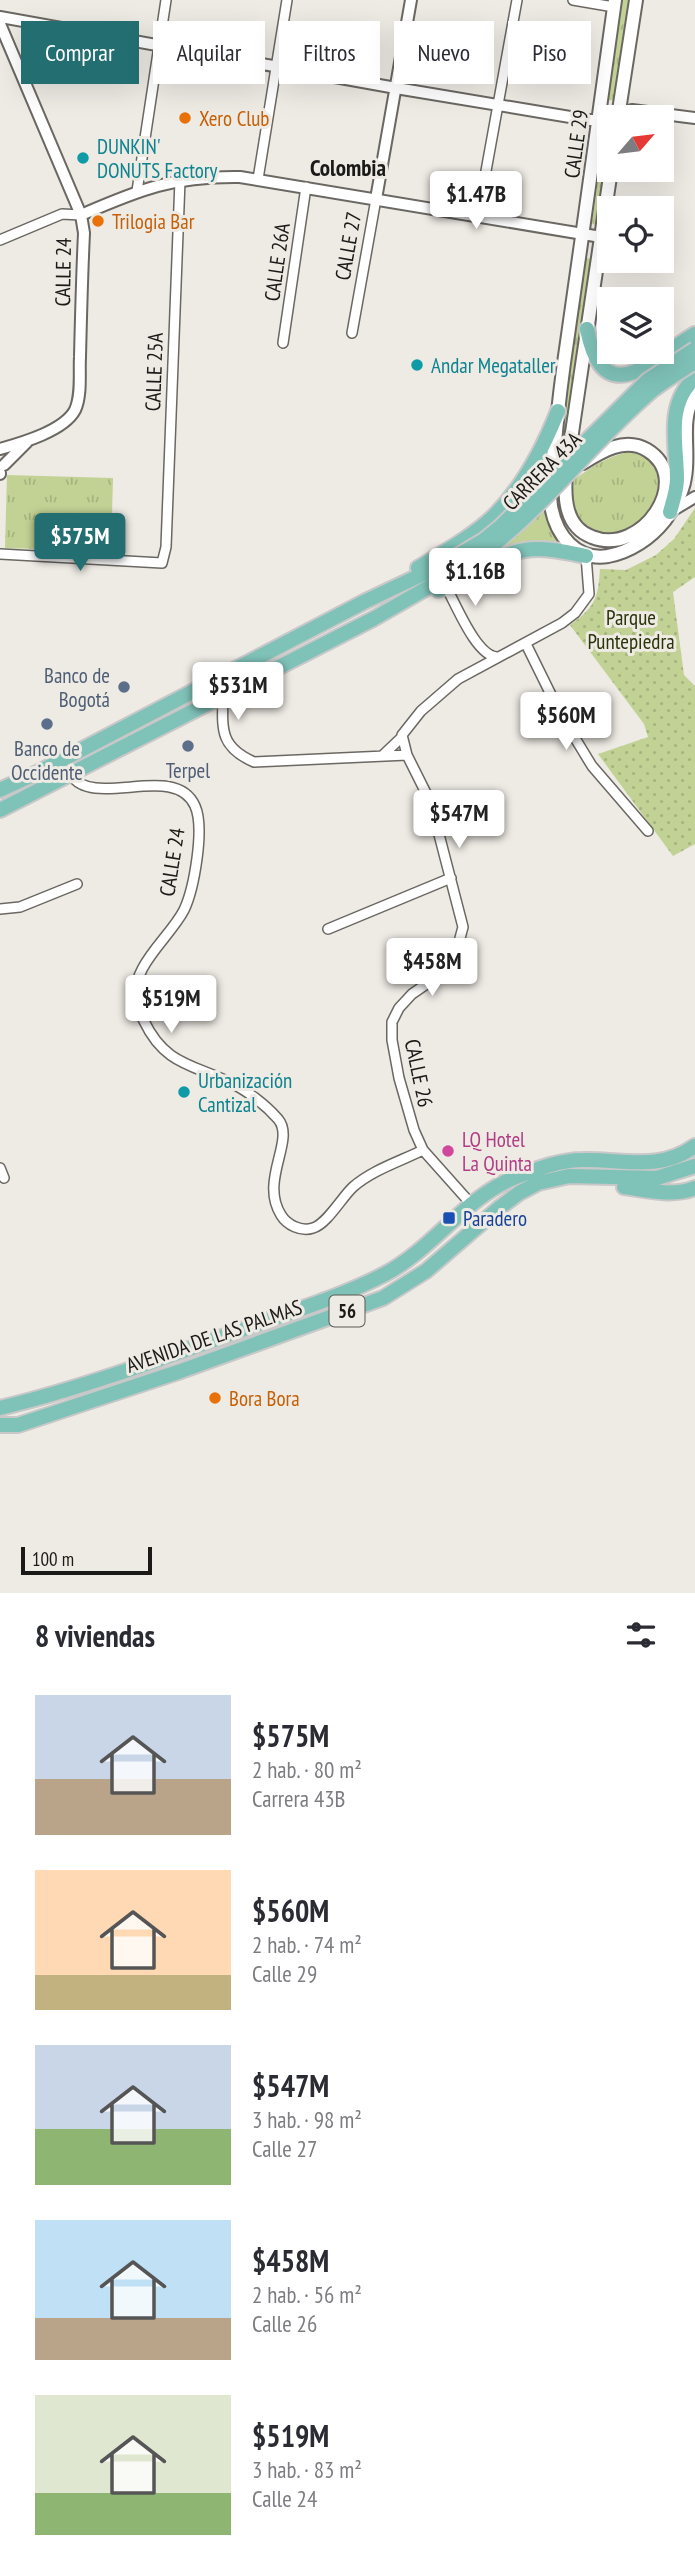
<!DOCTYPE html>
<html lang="es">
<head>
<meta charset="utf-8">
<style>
  body { margin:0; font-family:"PT Sans Narrow",sans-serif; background:#f2f2f3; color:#2b2b33; height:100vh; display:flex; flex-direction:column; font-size:26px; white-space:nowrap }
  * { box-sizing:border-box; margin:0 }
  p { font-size:23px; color:#7c7c81 }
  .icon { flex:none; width:38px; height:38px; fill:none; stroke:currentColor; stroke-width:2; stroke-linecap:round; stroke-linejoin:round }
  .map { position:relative; height:1593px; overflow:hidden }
  .drawer { display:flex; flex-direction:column; background:#fff; flex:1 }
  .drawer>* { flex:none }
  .hud { position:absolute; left:21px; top:21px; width:654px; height:63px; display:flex; gap:14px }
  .needle { width:46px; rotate:62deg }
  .tools { position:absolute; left:597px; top:105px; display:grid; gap:14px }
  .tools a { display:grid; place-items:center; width:77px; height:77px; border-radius:0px; background:#fff; box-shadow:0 7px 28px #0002; font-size:35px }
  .scale { position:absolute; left:21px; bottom:18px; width:131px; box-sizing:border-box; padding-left:7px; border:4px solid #1b1a18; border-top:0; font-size:19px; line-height:24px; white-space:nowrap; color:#1b1a18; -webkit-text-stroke:5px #eeeae4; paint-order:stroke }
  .price { position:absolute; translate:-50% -60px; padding:0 16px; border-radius:7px; background:#fff; color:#222; font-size:23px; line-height:46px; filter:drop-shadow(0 2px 4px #0008) }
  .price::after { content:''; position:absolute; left:50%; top:42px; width:21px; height:16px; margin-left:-10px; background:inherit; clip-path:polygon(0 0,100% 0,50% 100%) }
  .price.active { background:#236e71; color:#fff }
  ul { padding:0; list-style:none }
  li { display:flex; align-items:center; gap:21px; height:175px; padding:0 35px }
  li span { display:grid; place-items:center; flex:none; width:196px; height:140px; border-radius:0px; color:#555 }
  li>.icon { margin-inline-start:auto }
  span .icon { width:84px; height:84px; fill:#fffc; stroke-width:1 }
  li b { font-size:30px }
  h2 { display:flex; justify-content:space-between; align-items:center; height:84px; padding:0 35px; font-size:30px }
  .tag { padding:0 24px; border-radius:0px; background:#fff; box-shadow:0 7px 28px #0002; font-size:24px; line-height:63px }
  .tag.active { background:#236e71; color:#fff }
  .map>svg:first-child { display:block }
  .grass { fill:url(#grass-tufts) }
  .park { fill:url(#park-dots) }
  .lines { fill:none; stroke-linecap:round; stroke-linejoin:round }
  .minor-casing { stroke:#6b6863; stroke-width:12 }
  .tertiary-casing { stroke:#6b6863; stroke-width:14 }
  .secondary-casing { stroke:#6b6863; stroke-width:16 }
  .primary-casing { stroke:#c8c8c8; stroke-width:18 }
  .minor { stroke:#fff; stroke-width:9 }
  .tertiary { stroke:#fff; stroke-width:10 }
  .secondary { stroke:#fff; stroke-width:12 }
  .primary { stroke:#7fc2b8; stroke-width:14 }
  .primary-bridge-casing { stroke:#c8c8c8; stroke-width:18; stroke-linecap:butt }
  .primary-bridge { stroke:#7fc2b8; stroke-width:14 }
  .food-dot { fill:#e8710a; stroke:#eeeae4; stroke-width:2.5 }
  .culture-dot { fill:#0f9aa8; stroke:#eeeae4; stroke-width:2.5 }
  .service-dot { fill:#5c6f8a; stroke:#eeeae4; stroke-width:2.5 }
  .hotel-dot { fill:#d1479c; stroke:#eeeae4; stroke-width:2.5 }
  .transit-dot { fill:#1a4fb4; stroke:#eeeae4; stroke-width:2.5 }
  .labels { text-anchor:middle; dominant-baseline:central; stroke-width:6; stroke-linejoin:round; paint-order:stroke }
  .shield { fill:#eeeae4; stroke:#5a5855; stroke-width:2 }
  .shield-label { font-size:19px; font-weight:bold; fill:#1b1a18 }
  .food-label { font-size:21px; fill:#c56008; stroke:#eeeae4; text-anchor:start }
  .street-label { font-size:21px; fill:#1b1a18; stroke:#eeeae4 }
  .culture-label { font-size:21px; fill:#0d838f; stroke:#eeeae4; text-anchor:start }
  .park-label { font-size:21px; fill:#2b3309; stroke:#eeeae4 }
  .service-label { font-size:21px; fill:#4e5e75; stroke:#eeeae4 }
  .hotel-label { font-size:21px; fill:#b23c85; stroke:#eeeae4; text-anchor:start }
  .transit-label { font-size:21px; fill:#164399; stroke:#eeeae4; text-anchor:start }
  .neighbourhood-label { font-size:23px; font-weight:bold; fill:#1b1a18; stroke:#eeeae4 }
</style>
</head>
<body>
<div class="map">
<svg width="695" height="1593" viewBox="0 0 695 1593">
  <defs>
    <pattern id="grass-tufts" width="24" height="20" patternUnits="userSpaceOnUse" patternTransform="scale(1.75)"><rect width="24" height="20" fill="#c2d294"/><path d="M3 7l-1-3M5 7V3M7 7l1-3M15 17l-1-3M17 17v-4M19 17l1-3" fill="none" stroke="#a6b47f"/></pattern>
    <pattern id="park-dots" width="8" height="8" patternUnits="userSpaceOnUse" patternTransform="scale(1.75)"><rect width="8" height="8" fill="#c2d294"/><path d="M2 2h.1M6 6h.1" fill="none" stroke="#a6b47f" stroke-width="1.8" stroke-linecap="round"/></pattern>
  </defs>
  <rect width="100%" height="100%" fill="#eeeae4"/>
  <!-- grass -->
  <path class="grass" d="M622,0h10l-14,101 -10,-1z
    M603,143l5,1 -11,81 -5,-1z
    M586,258l7,1 -28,195 -7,1z
    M628,452c26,4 27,12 36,35 -7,11 -13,29 -23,38 -18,15 -57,13 -66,-11 -4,-10 -3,-22 -3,-33 18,-13 34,-24 56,-29z
    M7,475l106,3 -2,73 -106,-3z
    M544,511l18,32c-31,-4 -46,2 -73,15z"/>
  <!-- park -->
  <path class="park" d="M695,508v69l-22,15 11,83 11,11v158l-22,12 -75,-102 50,-17 -4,-13 -74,-99c25,-18 28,-26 30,-56l26,1 30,-15 18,-16z"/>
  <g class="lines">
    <!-- minor casing -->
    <g class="minor-casing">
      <path id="minor" d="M573,0l41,7
        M258,179l29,-179
        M137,191l29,-191
        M478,215l39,-215
        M0,240l62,-26 19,1
        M352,333l24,-134
        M283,343l23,-156
        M0,554l162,9 4,-16 14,-367
        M446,587c10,17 30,69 51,70
        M526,644l35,71 31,51 56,65
        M223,696c-1,34 -3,51 31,66l153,-7
        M382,756l20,-19
        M71,775c23,35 104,-14 124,31 10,22 -1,83 -11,104 -15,29 -54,56 -48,92 1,6 5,13 8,19 20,42 46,43 83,60 18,8 38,23 51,38 18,21 -19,61 3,96 6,10 20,17 32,13 14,-4 29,-31 40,-41 19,-17 48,-26 70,-37
        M0,909l20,-2 57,-23
        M328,929l123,-51
        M0,1168l4,10
        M472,1205l-49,-55 -9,-20 -15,-52 -7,-38v-18l7,-14 13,-14 29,-20 15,-21 7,-26 -28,-108 -6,-20 -22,-44 -5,-20 19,-24 37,-32 104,-56 13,-10 14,-19 -3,-38"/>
    </g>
    <!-- tertiary casing -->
    <g class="tertiary-casing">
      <path id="tertiary" d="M0,17l396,71 192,32h11l33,-10 63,8
        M0,24l81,191 3,18c-2,41 -3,82 -4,124 -1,15 2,38 -5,53 -11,21 -54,33 -75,39
        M376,199l35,-199
        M81,215c60,-26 92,-39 159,-38l361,60
        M4,465l23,-23
        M0,474v-1
        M670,512l25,-15"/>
    </g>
    <!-- secondary casing -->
    <g class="secondary-casing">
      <path id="secondary" d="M615,0c-15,114 -32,228 -48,342 -5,33 -9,67 -12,100 -2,20 -7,43 -4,64 5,29 25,55 57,50 22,-4 43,-18 57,-36 9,-12 18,-27 20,-43 5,-28 -6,-57 10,-83
        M618,117l18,-117
        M583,463c19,-12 42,-26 64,-13 48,29 -5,107 -55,87 -27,-10 -28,-39 -26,-64l45,-303"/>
    </g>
    <!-- primary casing -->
    <g class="primary-casing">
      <path id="primary" d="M587,329c16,84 64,32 108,5
        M670,512c3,-11 7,-22 7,-33 0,-35 -12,-74 18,-101
        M418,568c26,-16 54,-31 76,-52 29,-29 49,-67 64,-105
        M438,590c27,-11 59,-36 87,-40 20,-3 41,2 61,6
        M0,790l37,-17 327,-171 78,-37
        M0,810l373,-191 75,-43
        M624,1187c23,3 49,10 71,1
        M0,1408c83,-20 166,-51 247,-80 46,-17 94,-31 138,-54 48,-25 80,-77 131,-97 21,-8 44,-17 67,-17 40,-1 76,12 112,-14
        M0,1425h18l160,-53 205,-74 43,-27 73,-63 20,-15 19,-10 31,-7 88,2 38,-12"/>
    </g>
    <!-- minor -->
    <use href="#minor" class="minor"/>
    <!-- tertiary -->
    <use href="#tertiary" class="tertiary"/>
    <!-- secondary -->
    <use href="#secondary" class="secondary"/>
    <!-- primary -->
    <use href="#primary" class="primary"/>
    <!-- primary-bridge casing -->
    <g class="primary-bridge-casing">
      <path id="primary-bridge" d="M442,565l42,-25 16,-13 148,-147 47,-31
        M448,576c82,-47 135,-127 206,-187 13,-10 27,-18 41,-27"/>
    </g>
    <!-- primary-bridge -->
    <use href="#primary-bridge" class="primary-bridge"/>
  </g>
  <!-- markers -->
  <g class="food-dot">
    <circle cx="185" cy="118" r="7"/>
    <circle cx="98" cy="221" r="7"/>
    <circle cx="215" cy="1398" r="7"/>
  </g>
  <g class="culture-dot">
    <circle cx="83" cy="158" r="7"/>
    <circle cx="417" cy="365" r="7"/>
    <circle cx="184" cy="1092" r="7"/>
  </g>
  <g class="service-dot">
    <circle cx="124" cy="687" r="7"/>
    <circle cx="47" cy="724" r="7"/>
    <circle cx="188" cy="746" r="7"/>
  </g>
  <circle class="hotel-dot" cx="448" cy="1151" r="7"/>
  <rect class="transit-dot" x="442" y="1211" width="14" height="14" rx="3.5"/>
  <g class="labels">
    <!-- shield labels -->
    <rect class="shield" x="329.5" y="1295.5" width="35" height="31" rx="5"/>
    <g class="shield-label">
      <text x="347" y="1311">56</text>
    </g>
    <!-- food labels -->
    <g class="food-label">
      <text x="199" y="118">Xero Club</text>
      <text x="112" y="221">Trilogia Bar</text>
      <text x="229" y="1398">Bora Bora</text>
    </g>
    <!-- street labels -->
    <g class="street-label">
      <text transform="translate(576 144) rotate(-82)">CALLE 29</text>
      <text transform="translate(348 246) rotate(-80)">CALLE 27</text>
      <text transform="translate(277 262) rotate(-82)">CALLE 26A</text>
      <text transform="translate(63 272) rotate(-89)">CALLE 24</text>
      <text transform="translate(154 372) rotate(-88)">CALLE 25A</text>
      <text transform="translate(542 471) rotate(-45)">CARRERA 43A</text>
      <text transform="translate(172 862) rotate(-81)">CALLE 24</text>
      <text transform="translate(419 1073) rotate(78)">CALLE 26</text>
      <text transform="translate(214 1336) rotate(-19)">AVENIDA DE LAS PALMAS</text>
    </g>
    <!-- culture labels -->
    <g class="culture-label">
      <text x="97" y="146">DUNKIN'<tspan x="97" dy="24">DONUTS Factory</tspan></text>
      <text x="431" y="365">Andar Megataller</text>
      <text x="198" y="1080">Urbanización<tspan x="198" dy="24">Cantizal</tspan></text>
    </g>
    <!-- park labels -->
    <g class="park-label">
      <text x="631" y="617">Parque<tspan x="631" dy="24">Puntepiedra</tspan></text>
    </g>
    <!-- service labels -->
    <g class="service-label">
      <text x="110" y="675" text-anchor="end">Banco de<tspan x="110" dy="24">Bogotá</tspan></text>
      <text x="47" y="748">Banco de<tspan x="47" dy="24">Occidente</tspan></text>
      <text x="188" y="770">Terpel</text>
    </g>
    <!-- hotel labels -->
    <g class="hotel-label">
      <text x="462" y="1139">LQ Hotel<tspan x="462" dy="24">La Quinta</tspan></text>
    </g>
    <!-- transit labels -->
    <g class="transit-label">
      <text x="463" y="1218">Paradero</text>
    </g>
    <!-- neighbourhood labels -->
    <g class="neighbourhood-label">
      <text x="348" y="167">Colombia</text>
    </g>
  </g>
</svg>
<div class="tools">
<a><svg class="needle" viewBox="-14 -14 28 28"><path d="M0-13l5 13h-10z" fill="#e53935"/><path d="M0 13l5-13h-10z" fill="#7c7c81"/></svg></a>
<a><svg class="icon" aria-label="locate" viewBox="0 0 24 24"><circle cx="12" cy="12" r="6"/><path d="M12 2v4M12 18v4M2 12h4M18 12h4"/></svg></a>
<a><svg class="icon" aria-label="layers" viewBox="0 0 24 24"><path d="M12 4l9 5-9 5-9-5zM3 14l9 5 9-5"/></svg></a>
</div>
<div class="scale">100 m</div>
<b class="price" style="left:476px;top:231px">$1.47B</b>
<b class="price active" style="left:80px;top:573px">$575M</b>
<b class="price" style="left:475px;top:608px">$1.16B</b>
<b class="price" style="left:238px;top:722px">$531M</b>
<b class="price" style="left:566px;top:752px">$560M</b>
<b class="price" style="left:459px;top:850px">$547M</b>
<b class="price" style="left:432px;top:998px">$458M</b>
<b class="price" style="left:171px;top:1035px">$519M</b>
<div class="hud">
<a class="tag active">Comprar</a>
<a class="tag">Alquilar</a>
<a class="tag">Filtros</a>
<a class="tag">Nuevo</a>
<a class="tag">Piso</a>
</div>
</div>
<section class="drawer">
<h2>8 viviendas<svg class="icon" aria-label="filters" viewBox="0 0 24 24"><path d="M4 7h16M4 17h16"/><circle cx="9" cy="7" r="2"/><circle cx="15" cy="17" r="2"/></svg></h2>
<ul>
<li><span style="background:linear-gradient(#c9d6e8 60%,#b9a48a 0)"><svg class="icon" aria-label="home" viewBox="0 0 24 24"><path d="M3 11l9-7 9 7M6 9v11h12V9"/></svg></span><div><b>$575M</b><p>2 hab. · 80 m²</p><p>Carrera 43B</p></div></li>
<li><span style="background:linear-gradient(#ffd9b3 75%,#c2b280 0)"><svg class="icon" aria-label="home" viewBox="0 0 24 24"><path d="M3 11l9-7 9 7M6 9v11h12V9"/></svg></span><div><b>$560M</b><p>2 hab. · 74 m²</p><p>Calle 29</p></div></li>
<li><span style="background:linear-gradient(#c9d6e8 60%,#8fb573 0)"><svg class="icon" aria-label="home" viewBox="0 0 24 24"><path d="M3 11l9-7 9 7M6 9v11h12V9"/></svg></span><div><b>$547M</b><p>3 hab. · 98 m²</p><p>Calle 27</p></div></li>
<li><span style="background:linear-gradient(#bfe0f5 70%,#b9a48a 0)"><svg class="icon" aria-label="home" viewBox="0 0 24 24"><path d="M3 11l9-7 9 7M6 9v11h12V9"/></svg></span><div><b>$458M</b><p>2 hab. · 56 m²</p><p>Calle 26</p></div></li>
<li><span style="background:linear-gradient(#dfe7d0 70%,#8fb573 0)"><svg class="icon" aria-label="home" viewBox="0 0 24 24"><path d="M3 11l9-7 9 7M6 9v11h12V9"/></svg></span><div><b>$519M</b><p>3 hab. · 83 m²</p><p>Calle 24</p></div></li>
</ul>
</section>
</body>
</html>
